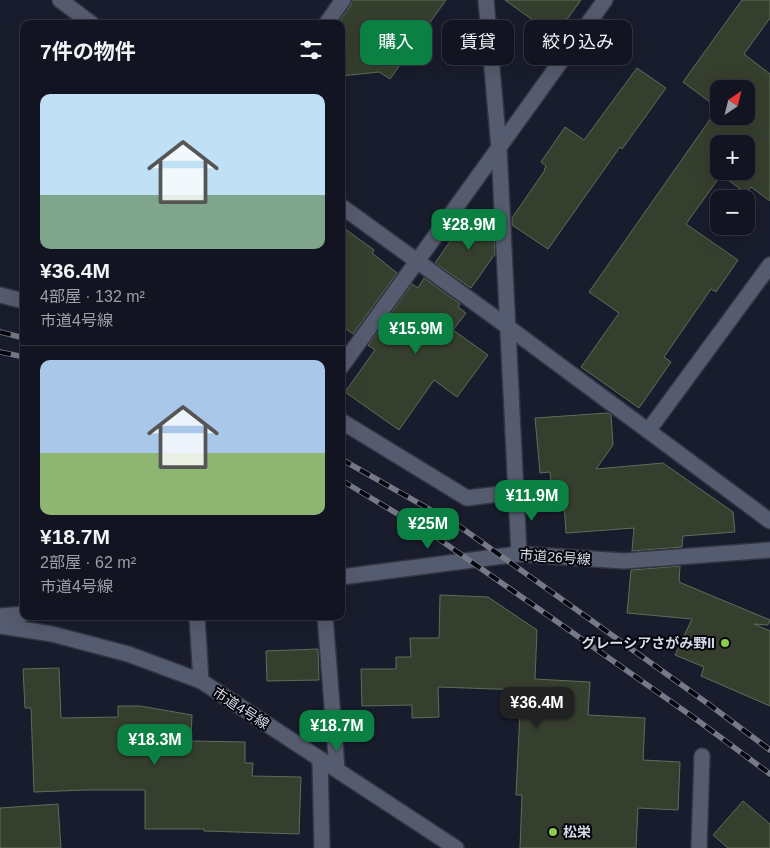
<!DOCTYPE html>
<html lang="ja">
<head>
<meta charset="utf-8">
<style>
  body { margin:0; font-family:Arial,"Noto Sans JP",sans-serif; background:#1b1e2a; color:#f1f3f6; height:100vh; display:flex; flex-direction:column; font-size:19px; white-space:nowrap }
  * { box-sizing:border-box; margin:0 }
  p { font-size:16px; color:#9c9fa5 }
  .icon { flex:none; width:28px; height:28px; fill:none; stroke:currentColor; stroke-width:2; stroke-linecap:round; stroke-linejoin:round }
  .map { position:relative; flex:1; overflow:hidden }
  .panel { position:absolute; left:20px; top:20px; width:325px; height:600px; display:flex; flex-direction:column; background:#121521; border-radius:10px; box-shadow:0 5px 20px #0002,0 0 0 1px #31343f }
  .panel>* { flex:none }
  .guide { position:absolute; left:360px; top:20px; width:335px; height:45px; display:flex; gap:10px }
  .needle { width:32px; rotate:35deg }
  .controls { position:absolute; left:710px; top:80px; display:grid; gap:10px }
  .controls a { display:grid; place-items:center; width:45px; height:45px; border-radius:10px; background:#121521; box-shadow:0 5px 20px #0002,0 0 0 1px #31343f; font-size:25px }
  .price { position:absolute; translate:-50% -42px; padding:0 11px; border-radius:10px; background:#0b8043; color:#fff; font-size:16px; line-height:32px; filter:drop-shadow(0 1px 2px #0008) }
  .price::after { content:''; position:absolute; left:50%; top:30px; width:15px; height:11px; margin-left:-8px; background:inherit; clip-path:polygon(0 0,100% 0,50% 100%) }
  .price.selected { background:#222; color:#fff }
  ul { padding:0; list-style:none }
  li { display:grid; align-content:center; gap:10px; height:265px; padding:0 20px }
  li+li { border-top:1px solid #31343f }
  li span { display:grid; place-items:center; height:155px; border-radius:10px; color:#555 }
  li>.icon { margin-inline-start:auto }
  span .icon { width:90px; height:90px; fill:#fffc; stroke-width:1 }
  li b { font-size:21px }
  h2 { display:flex; justify-content:space-between; align-items:center; height:60px; padding:0 20px; font-size:21px }
  .pill { padding:0 18px; border-radius:10px; background:#121521; box-shadow:0 5px 20px #0002,0 0 0 1px #31343f; font-size:18px; line-height:45px }
  .pill.selected { background:#0b8043; color:#fff }
  .map>svg:first-child { display:block }
  .building { fill:#363f2e; stroke:#616c59; fill-rule:evenodd }
  .lines { fill:none; stroke-linecap:round; stroke-linejoin:round }
  .lane-casing { stroke:#323542; stroke-width:18 }
  .street-casing { stroke:#323542; stroke-width:18 }
  .secondary-casing { stroke:#323542; stroke-width:18 }
  .lane { stroke:#565c6f; stroke-width:15 }
  .street { stroke:#565c6f; stroke-width:15 }
  .secondary { stroke:#565c6f; stroke-width:15 }
  .rail-casing { stroke:#767a88; stroke-width:5.5 }
  .rail { stroke:#06070e; stroke-width:4; stroke-dasharray:11; stroke-linecap:butt }
  .poi-dot { fill:#8bce46; stroke:#06070e; stroke-width:2 }
  .labels { text-anchor:middle; dominant-baseline:central; stroke-width:4; stroke-linejoin:round; paint-order:stroke }
  .street-label { font-size:14px; fill:#d7dae6; stroke:#06070e }
  .poi-label { font-size:14px; font-weight:bold; fill:#d7dae6; stroke:#06070e; text-anchor:end }
</style>
</head>
<body>
<div class="map">
<svg width="770" height="848" viewBox="0 0 770 848">
  <rect width="100%" height="100%" fill="#181c2c"/>
  <!-- building -->
  <path class="building" d="M352,0h94l-56,79 -11,-7 -38,4v-57l10,-14z
    M505,0h76l-26,36z
    M742,0h28v18l-26,36 26,20v127l-19,-14 -5,6 -25,-18 -35,49 52,36 -22,32 -5,-3 -47,68 7,5 -32,46 -58,-41 38,-54 -30,-21 129,-184 -35,-26zM719,89h27v27h-27zM719,144h27v27h-27z
    M637,68l29,20 -44,61 -2,-2 -72,102 -36,-24v-7l33,-48h-1l2,-4 -5,-4 24,-35 19,13z
    M470,213l24,16 1,25 -24,34 -36,-25z
    M341,226l33,24 -2,3 25,20 -44,61 -12,-9z
    M424,278l36,26 -2,3 8,6 -13,17 35,25 -31,42 -23,-17 -35,50 -54,-38 30,-42 -7,-5 44,-61 6,4z
    M608,413l3,2 2,30 -17,24 67,-6 70,49 2,20 -52,4 -1,11 -50,4 2,-23 -68,5 -3,-44 -11,1 -2,-18 -10,1 -5,-55z
    M680,566l-1,16 91,38 -2,5 -14,-1 16,7v75l-69,-30 3,-9 -29,-12 17,-36 -65,-6 4,-43z
    M440,595l48,2 49,33 -2,49 55,3 -2,33 57,3 -2,42 37,2 -2,48 -40,-2 -2,40h-116l2,-53h-6l5,-105 -83,-3 1,30 -27,1v-13l-50,1 -1,-37h35v-12h15l-1,-19h29z
    M318,649l1,31 -52,1 -1,-30z
    M59,668l2,50 57,-1v-11h22l52,9 -1,26 54,1v21h8l-1,13 49,1 -2,57 -95,-3v-2h-59v-39h-59l-52,2 -3,-84h-6l-2,-39z
    M743,801l27,23v24h-42l-15,-13z
    M58,804l3,44h-61v-40z"/>
  <g class="lines">
    <!-- lane casing -->
    <g class="lane-casing">
      <path id="lane" d="M326,24l17,-24
        M325,616l12,153
        M320,760l2,88
        M699,848l3,-92"/>
    </g>
    <!-- street casing -->
    <g class="street-casing">
      <path id="street" d="M60,0l32,24
        M486,0l13,148 20,406
        M341,206l167,121 262,194
        M0,295l24,6
        M341,367l264,-367
        M341,421l126,77 49,-6
        M648,431l122,-166
        M197,616l4,65"/>
    </g>
    <!-- secondary casing -->
    <g class="secondary-casing">
      <path id="secondary" d="M341,577l178,-23 105,7 146,-11
        M0,616l24,-2
        M0,626l52,8 76,20 73,27 255,167"/>
    </g>
    <!-- lane -->
    <use href="#lane" class="lane"/>
    <!-- street -->
    <use href="#street" class="street"/>
    <!-- secondary -->
    <use href="#secondary" class="secondary"/>
    <!-- rail casing -->
    <g class="rail-casing">
      <path id="rail" d="M0,332l24,6
        M0,352l24,5
        M341,459l118,67 248,177 63,47
        M341,480l95,57 257,180 77,57"/>
    </g>
    <!-- rail -->
    <use href="#rail" class="rail"/>
  </g>
  <!-- markers -->
  <g class="poi-dot">
    <circle cx="725" cy="643" r="5"/>
    <circle cx="553" cy="832" r="5"/>
  </g>
  <g class="labels">
    <!-- street labels -->
    <g class="street-label">
      <text transform="translate(555 557) rotate(4)">市道26号線</text>
      <text transform="translate(241 708) rotate(33)">市道4号線</text>
    </g>
    <!-- poi labels -->
    <g class="poi-label">
      <text x="715" y="643">グレーシアさがみ野II</text>
      <text x="563" y="832" text-anchor="start">松栄</text>
    </g>
  </g>
</svg>
<div class="controls">
<a><svg class="needle" viewBox="-14 -14 28 28"><path d="M0-13l5 13h-10z" fill="#e53935"/><path d="M0 13l5-13h-10z" fill="#9c9fa5"/></svg></a>
<a>+</a>
<a>−</a>
</div>
<b class="price" style="left:469px;top:251px">¥28.9M</b>
<b class="price" style="left:416px;top:355px">¥15.9M</b>
<b class="price" style="left:532px;top:522px">¥11.9M</b>
<b class="price" style="left:428px;top:550px">¥25M</b>
<b class="price selected" style="left:537px;top:729px">¥36.4M</b>
<b class="price" style="left:337px;top:752px">¥18.7M</b>
<b class="price" style="left:155px;top:766px">¥18.3M</b>
<div class="guide">
<a class="pill selected">購入</a>
<a class="pill">賃貸</a>
<a class="pill">絞り込み</a>
</div>
<section class="panel">
<h2>7件の物件<svg class="icon" aria-label="filters" viewBox="0 0 24 24"><path d="M4 7h16M4 17h16"/><circle cx="9" cy="7" r="2"/><circle cx="15" cy="17" r="2"/></svg></h2>
<ul>
<li><span style="background:linear-gradient(#bfe0f5 65%,#7fa58c 0)"><svg class="icon" aria-label="home" viewBox="0 0 24 24"><path d="M3 11l9-7 9 7M6 9v11h12V9"/></svg></span><div><b>¥36.4M</b><p>4部屋 · 132 m²</p><p>市道4号線</p></div></li>
<li><span style="background:linear-gradient(#a9c7e8 60%,#8fb573 0)"><svg class="icon" aria-label="home" viewBox="0 0 24 24"><path d="M3 11l9-7 9 7M6 9v11h12V9"/></svg></span><div><b>¥18.7M</b><p>2部屋 · 62 m²</p><p>市道4号線</p></div></li>
</ul>
</section>
</div>
</body>
</html>
